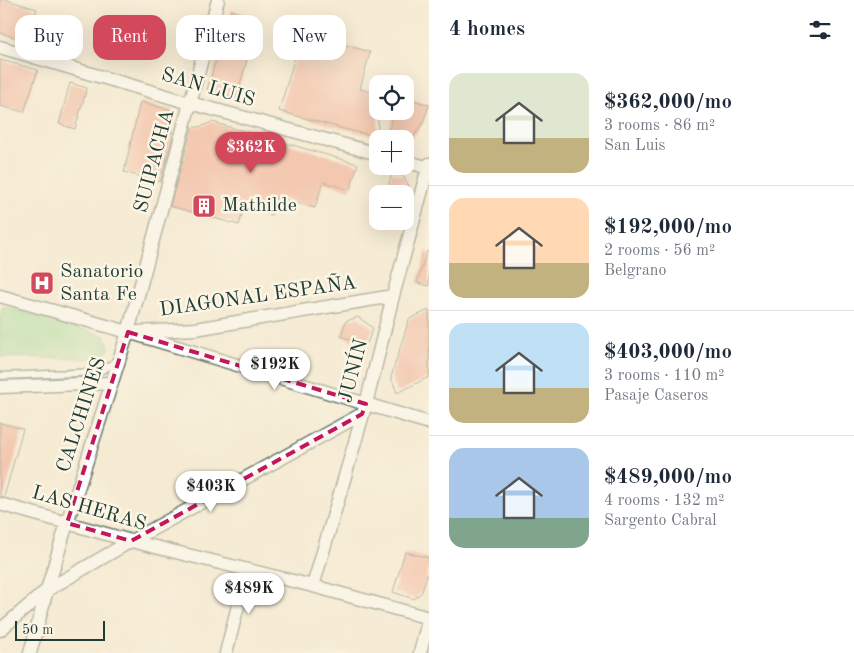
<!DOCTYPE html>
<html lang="en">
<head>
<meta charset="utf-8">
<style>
  body { margin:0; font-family:"Old Standard TT",serif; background:#f6f6f7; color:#1f2937; height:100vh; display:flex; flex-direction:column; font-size:19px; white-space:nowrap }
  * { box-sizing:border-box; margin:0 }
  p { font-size:16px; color:#747a83 }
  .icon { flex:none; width:28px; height:28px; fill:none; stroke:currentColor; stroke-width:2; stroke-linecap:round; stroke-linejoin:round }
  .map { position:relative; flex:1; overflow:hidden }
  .panel { display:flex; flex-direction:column; background:#fff; width:425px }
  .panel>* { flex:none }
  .banner { position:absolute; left:15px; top:15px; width:339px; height:45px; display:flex; gap:10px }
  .tools { position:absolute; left:369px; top:75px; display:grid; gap:10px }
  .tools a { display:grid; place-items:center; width:45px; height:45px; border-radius:10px; background:#fff; box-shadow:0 5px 20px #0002; font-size:25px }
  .scale { position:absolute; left:15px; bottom:12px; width:90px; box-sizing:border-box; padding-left:5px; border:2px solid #1f3d34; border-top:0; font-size:14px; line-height:18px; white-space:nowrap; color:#1f3d34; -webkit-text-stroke:4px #fcf5e5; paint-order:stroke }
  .price { position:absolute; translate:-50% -42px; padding:0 11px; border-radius:18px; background:#fff; color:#222; font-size:16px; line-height:32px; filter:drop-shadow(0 1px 2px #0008) }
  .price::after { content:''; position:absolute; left:50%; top:30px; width:15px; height:11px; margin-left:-8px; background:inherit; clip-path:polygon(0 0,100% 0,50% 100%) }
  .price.selected { background:#d1495b; color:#fff }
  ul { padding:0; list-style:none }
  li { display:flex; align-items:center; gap:15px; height:125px; padding:0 20px }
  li+li { border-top:1px solid #e0e1e3 }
  li span { display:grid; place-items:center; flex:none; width:140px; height:100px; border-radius:15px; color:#555 }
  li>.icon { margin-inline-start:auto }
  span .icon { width:60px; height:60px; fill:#fffc; stroke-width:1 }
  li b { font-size:21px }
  h2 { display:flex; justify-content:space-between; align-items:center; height:60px; padding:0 20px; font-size:21px }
  .pill { padding:0 18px; border-radius:15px; background:#fff; box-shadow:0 5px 20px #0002; font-size:18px; line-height:45px }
  .pill.selected { background:#d1495b; color:#fff }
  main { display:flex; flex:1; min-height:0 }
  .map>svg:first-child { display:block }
  .green { fill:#93d891; stroke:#598a62 }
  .building { fill:#f19c85 }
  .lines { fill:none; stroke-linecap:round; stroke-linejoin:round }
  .service-casing { stroke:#6a7a6c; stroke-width:9 }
  .minor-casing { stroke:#6a7a6c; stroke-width:15 }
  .service { stroke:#fff; stroke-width:6 }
  .minor { stroke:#fff; stroke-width:12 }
  .marked { fill:none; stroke:#c2185b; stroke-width:4; stroke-dasharray:10 6; stroke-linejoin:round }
  .labels { text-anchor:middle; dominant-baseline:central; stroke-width:5; stroke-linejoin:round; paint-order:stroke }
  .street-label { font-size:20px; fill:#1f3d34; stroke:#fcf5e5 }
  .poi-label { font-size:20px; fill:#1f3d34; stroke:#fcf5e5; text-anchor:start }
</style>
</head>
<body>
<main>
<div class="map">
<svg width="429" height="653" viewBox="0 0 429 653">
  <rect width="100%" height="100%" fill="#fcf5e5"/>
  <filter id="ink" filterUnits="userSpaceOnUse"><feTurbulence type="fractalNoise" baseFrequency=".02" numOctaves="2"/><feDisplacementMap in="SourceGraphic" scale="10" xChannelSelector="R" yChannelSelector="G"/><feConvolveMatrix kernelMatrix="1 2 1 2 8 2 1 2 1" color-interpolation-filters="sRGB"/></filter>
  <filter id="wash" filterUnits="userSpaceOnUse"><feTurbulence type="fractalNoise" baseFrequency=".0096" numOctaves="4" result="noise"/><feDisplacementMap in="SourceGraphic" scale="20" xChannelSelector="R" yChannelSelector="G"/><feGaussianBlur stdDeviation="1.12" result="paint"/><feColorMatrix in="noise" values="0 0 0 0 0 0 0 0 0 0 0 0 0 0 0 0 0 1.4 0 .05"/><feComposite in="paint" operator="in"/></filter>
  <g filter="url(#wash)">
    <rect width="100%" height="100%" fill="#f5ebd3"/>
    <!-- green -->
    <path class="green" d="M3,306l102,30 5,13 -11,10 -99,-2v-40z"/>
    <g id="blocks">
      <!-- building -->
      <path class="building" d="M0,0h7l30,9 -10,32 -27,-8z
        M231,10l28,9 -23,79 -29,-8z
        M302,33l68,19 -10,37 18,5v43l-30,-7 -69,-19z
        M0,60l38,10 -14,42 -24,-6z
        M70,83l17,5 -12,41 -16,-5z
        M405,97l24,8 -6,18 -18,26v-10h-19l9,-28h10z
        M140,102l31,8 4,9 -5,14 4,-1 -14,50 -36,-10z
        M212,122l146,42 -8,26 -27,-8 -8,26 -39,-11 -5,18 -27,-8 -5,18 -69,-19 22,-78 11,-2z
        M392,173l11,3 6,10 -2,8h-21z
        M427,251l2,1v34l-12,-3z
        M429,310v67l-32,16 -6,-16 18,-58z
        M358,317l15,11 -7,18 -25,-10 5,-15z
        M0,423l23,6 -19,68 -4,-1z
        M405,552l24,6v10l-7,24 -8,7 -21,-7z"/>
    </g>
  </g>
  <g filter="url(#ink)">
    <use href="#blocks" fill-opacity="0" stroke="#6a7a6c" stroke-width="1"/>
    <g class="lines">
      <!-- service casing -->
      <g class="service-casing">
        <path id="service" d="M0,376l98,-4 13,-7 4,-4"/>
      </g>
      <!-- minor casing -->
      <g class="minor-casing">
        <path id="minor" d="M0,47l190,56 188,51
          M405,161l24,7
          M0,296l128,36 301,91
          M138,332l57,-3 198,-33
          M0,387l112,-4
          M0,504l131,37 182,45 116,32
          M313,586l53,-182 27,-108 36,-132
          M0,630l47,-40 84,-49 231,-127
          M30,653l17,-63 20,-67 61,-191 90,-332
          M226,653l21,-83
          M420,653l9,-36"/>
      </g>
      <!-- service -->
      <use href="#service" class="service"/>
      <!-- minor -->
      <use href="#minor" class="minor"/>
    </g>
  </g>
  <!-- marked area -->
  <path d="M0 0H429V653H0ZM128,332l238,72 -4,10 -231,127 -64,-18z" fill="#f5ebd3" fill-opacity=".55" fill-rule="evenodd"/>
  <path class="marked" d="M128,332l238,72 -4,10 -231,127 -64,-18z"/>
  <!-- icons -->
  <defs>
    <g id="building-square" transform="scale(1.25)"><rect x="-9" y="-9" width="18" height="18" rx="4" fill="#d1495b" stroke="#fcf5e5"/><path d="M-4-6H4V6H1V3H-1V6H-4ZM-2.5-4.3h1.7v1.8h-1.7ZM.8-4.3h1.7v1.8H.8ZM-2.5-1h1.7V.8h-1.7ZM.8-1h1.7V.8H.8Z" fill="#fff"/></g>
    <g id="hospital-square" transform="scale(1.25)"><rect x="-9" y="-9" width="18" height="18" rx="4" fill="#d1495b" stroke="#fcf5e5"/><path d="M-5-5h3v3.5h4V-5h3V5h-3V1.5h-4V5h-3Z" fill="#fff"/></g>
  </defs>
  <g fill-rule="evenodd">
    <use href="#building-square" x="204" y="206"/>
    <use href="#hospital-square" x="42" y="283"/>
  </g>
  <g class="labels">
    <!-- street labels -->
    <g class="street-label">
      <text transform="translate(208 88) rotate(16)">SAN LUIS</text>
      <text transform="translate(155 161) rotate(-75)">SUIPACHA</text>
      <text transform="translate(258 297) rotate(-8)">DIAGONAL ESPAÑA</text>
      <text transform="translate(354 371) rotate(-75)">JUNÍN</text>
      <text transform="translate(82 415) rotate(-72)">CALCHINES</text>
      <text transform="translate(89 509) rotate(16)">LAS HERAS</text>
    </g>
    <!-- poi labels -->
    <g class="poi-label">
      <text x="222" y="206">Mathilde</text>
      <text x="60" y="272">Sanatorio<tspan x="60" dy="23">Santa Fe</tspan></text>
    </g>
  </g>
</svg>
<div class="tools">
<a><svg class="icon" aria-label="locate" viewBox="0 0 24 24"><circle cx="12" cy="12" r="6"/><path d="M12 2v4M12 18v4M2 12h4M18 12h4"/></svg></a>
<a>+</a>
<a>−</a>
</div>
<div class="scale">50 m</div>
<b class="price selected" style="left:251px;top:174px">$362K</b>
<b class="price" style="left:275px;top:391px">$192K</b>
<b class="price" style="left:211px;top:513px">$403K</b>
<b class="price" style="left:249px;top:615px">$489K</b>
<div class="banner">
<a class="pill">Buy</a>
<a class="pill selected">Rent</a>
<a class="pill">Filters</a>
<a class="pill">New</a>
</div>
</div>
<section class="panel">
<h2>4 homes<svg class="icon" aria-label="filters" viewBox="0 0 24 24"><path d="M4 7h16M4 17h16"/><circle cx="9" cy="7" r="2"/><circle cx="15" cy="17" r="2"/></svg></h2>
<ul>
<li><span style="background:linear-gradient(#dfe7d0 65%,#c2b280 0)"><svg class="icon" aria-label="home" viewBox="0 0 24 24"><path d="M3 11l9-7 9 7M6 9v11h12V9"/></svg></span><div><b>$362,000/mo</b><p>3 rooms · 86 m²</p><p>San Luis</p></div></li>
<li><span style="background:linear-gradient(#ffd9b3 65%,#c2b280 0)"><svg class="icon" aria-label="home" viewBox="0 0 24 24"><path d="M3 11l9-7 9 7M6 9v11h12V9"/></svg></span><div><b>$192,000/mo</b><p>2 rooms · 56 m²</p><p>Belgrano</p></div></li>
<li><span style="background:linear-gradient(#bfe0f5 65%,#c2b280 0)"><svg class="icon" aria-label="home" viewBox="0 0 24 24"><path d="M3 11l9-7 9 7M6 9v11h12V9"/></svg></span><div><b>$403,000/mo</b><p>3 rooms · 110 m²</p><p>Pasaje Caseros</p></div></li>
<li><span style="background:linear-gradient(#a9c7e8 70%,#7fa58c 0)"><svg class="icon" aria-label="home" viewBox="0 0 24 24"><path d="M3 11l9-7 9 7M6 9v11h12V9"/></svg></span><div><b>$489,000/mo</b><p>4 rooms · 132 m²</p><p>Sargento Cabral</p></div></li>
</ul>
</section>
</main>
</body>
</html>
